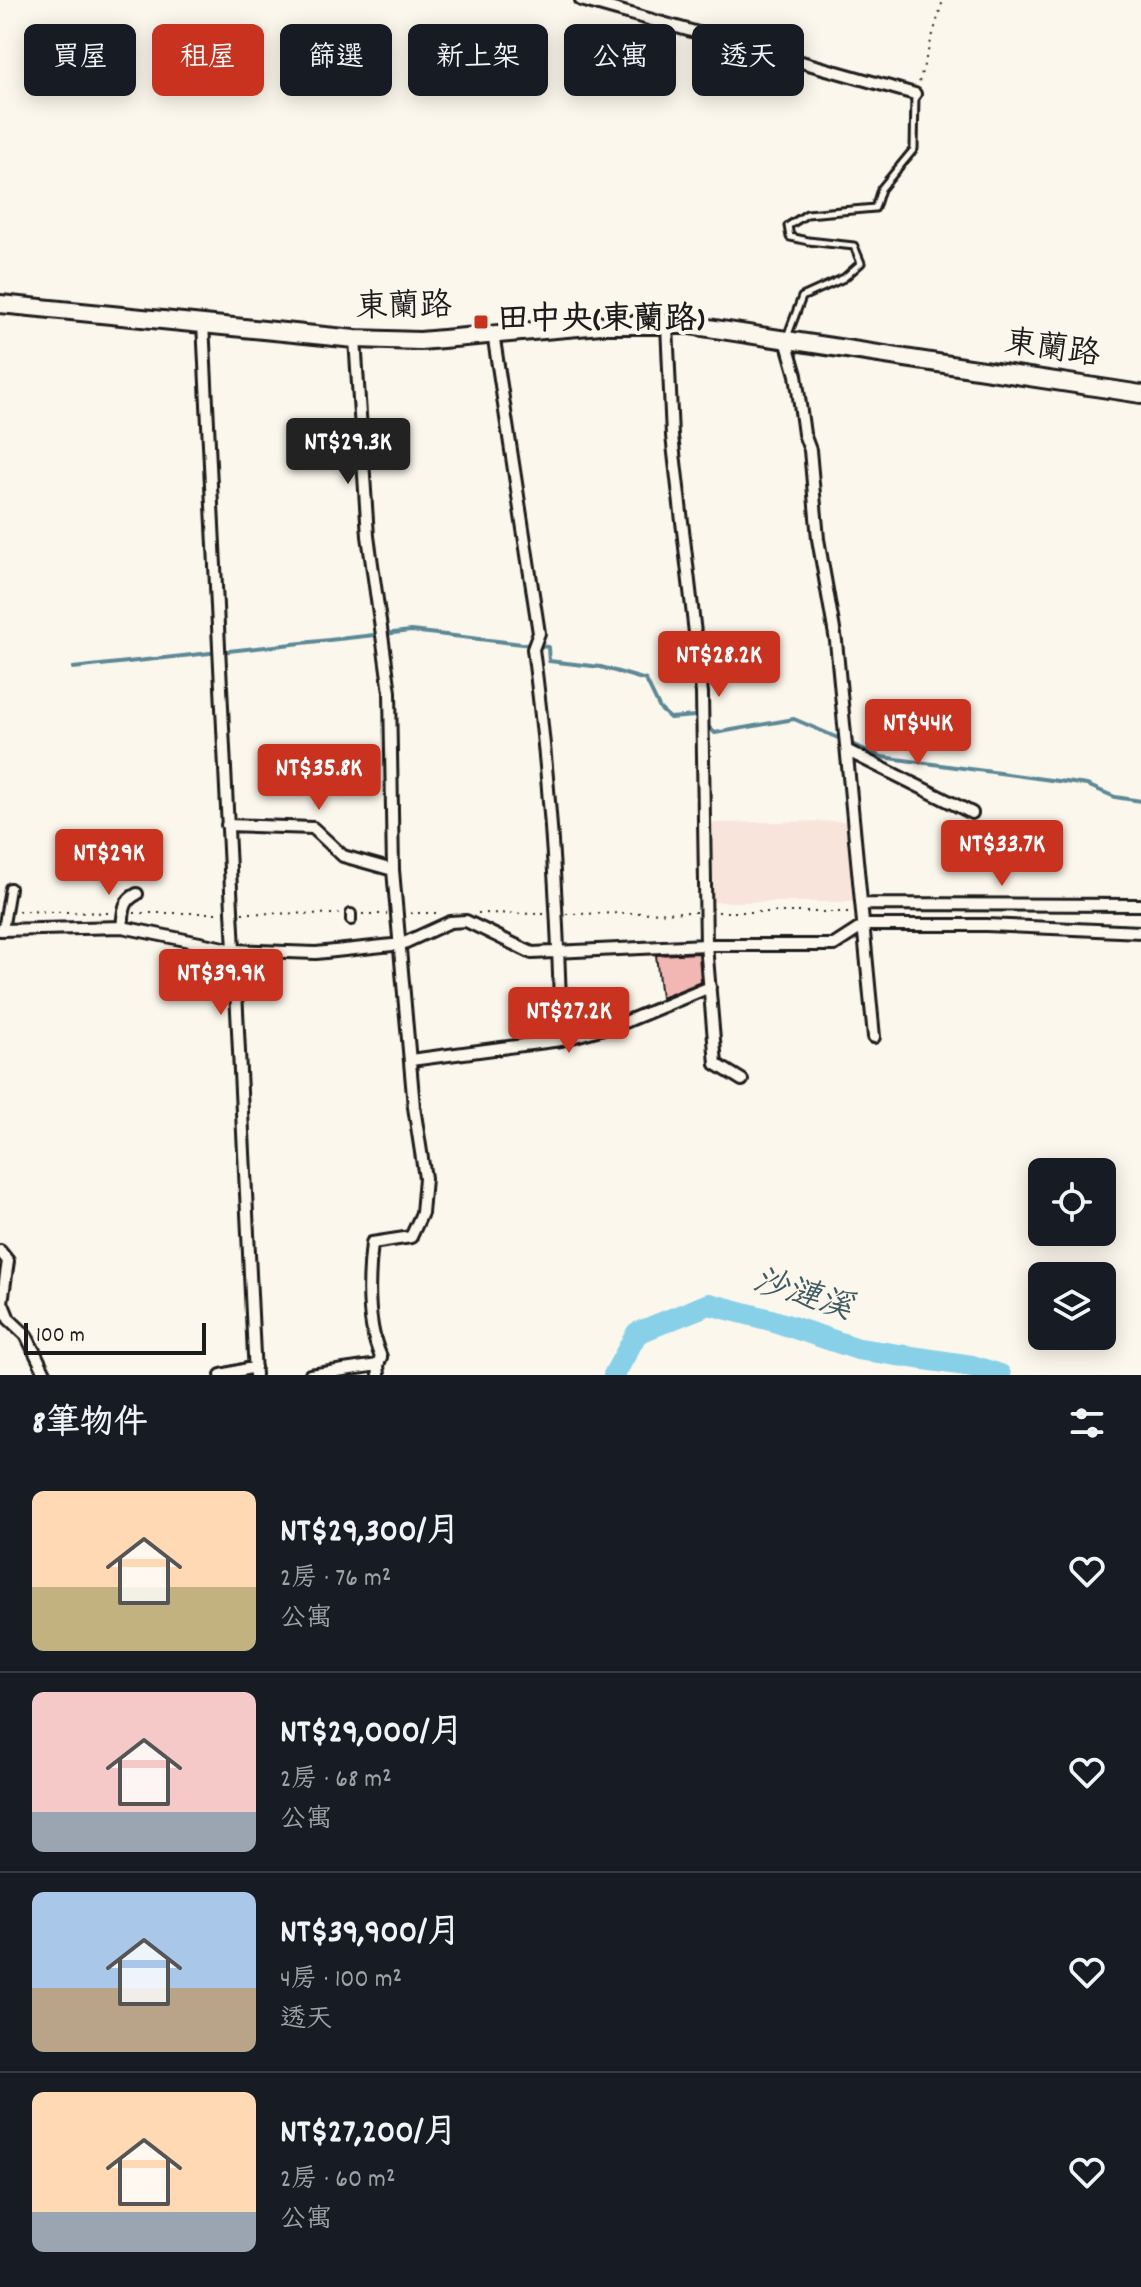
<!DOCTYPE html>
<html lang="zh-TW">
<head>
<meta charset="utf-8">
<style>
  body { margin:0; font-family:Dekko,"LXGW WenKai TC",sans-serif; background:#242831; color:#f1f3f6; height:100vh; display:flex; flex-direction:column; font-size:30px; white-space:nowrap }
  * { box-sizing:border-box; margin:0 }
  p { font-size:26px; color:#9ea1a6 }
  .icon { flex:none; width:44px; height:44px; fill:none; stroke:currentColor; stroke-width:2; stroke-linecap:round; stroke-linejoin:round }
  .map { position:relative; height:1375px; overflow:hidden }
  .details { display:flex; flex-direction:column; background:#171b24; flex:1 }
  .details>* { flex:none }
  .banner { position:absolute; left:24px; top:24px; width:1094px; height:72px; display:flex; gap:16px }
  .tools { position:absolute; left:1028px; top:1158px; display:grid; gap:16px }
  .tools a { display:grid; place-items:center; width:88px; height:88px; border-radius:12px; background:#171b24; box-shadow:0 4px 20px #0003; font-size:40px }
  .scale { position:absolute; left:24px; bottom:20px; width:182px; box-sizing:border-box; padding-left:8px; border:4px solid #1c1c1c; border-top:0; font-size:22px; line-height:28px; white-space:nowrap; color:#1c1c1c; -webkit-text-stroke:6px #fbf7ec; paint-order:stroke }
  .price { position:absolute; translate:-50% -68px; padding:0 18px; border-radius:8px; background:#c8321e; color:#fff; font-size:26px; line-height:52px; filter:drop-shadow(0 2px 4px #0008) }
  .price::after { content:''; position:absolute; left:50%; top:48px; width:24px; height:18px; margin-left:-12px; background:inherit; clip-path:polygon(0 0,100% 0,50% 100%) }
  .price.current { background:#222; color:#fff }
  ul { padding:0; list-style:none }
  li { display:flex; align-items:center; gap:24px; height:200px; padding:0 32px }
  li+li { border-top:2px solid #363941 }
  li span { display:grid; place-items:center; flex:none; width:224px; height:160px; border-radius:12px; color:#555 }
  li>.icon { margin-inline-start:auto }
  span .icon { width:96px; height:96px; fill:#fffc; stroke-width:1 }
  li b { font-size:34px }
  h2 { display:flex; justify-content:space-between; align-items:center; height:96px; padding:0 32px; font-size:34px }
  .tag { padding:0 28px; border-radius:12px; background:#171b24; box-shadow:0 4px 20px #0003; font-size:28px; line-height:72px }
  .tag.current { background:#c8321e; color:#fff }
  .map>svg:first-child { display:block }
  .built { fill:#f8e4db }
  .lines { fill:none; stroke-linecap:round; stroke-linejoin:round }
  .stream { stroke:#5c8896; stroke-width:4 }
  .river { stroke:#87d0e8; stroke-width:22 }
  .building { fill:#f2b7b2; stroke:#1c1c1c; stroke-width:2 }
  .service-casing { stroke:#1c1c1c; stroke-width:11 }
  .pedestrian-casing { stroke:#1c1c1c; stroke-width:14 }
  .minor-casing { stroke:#1c1c1c; stroke-width:16 }
  .primary-casing { stroke:#1c1c1c; stroke-width:22 }
  .path { stroke:#1c1c1c; stroke-width:2; stroke-dasharray:2 6; stroke-linecap:butt }
  .service { stroke:#fbf7ec; stroke-width:5 }
  .pedestrian { stroke:#fbf7ec; stroke-width:8 }
  .minor { stroke:#fbf7ec; stroke-width:10 }
  .primary { stroke:#fbf7ec; stroke-width:16 }
  .poi-dot { fill:#c8321e; stroke:#fbf7ec; stroke-width:3 }
  .labels { text-anchor:middle; dominant-baseline:central; stroke-width:8; stroke-linejoin:round; paint-order:stroke }
  .street-label { font-size:32px; fill:#1c1c1c; stroke:#fbf7ec }
  .poi-label { font-size:32px; font-weight:bold; fill:#1c1c1c; stroke:#fbf7ec; text-anchor:start }
  .water-label { font-size:34px; font-style:italic; fill:#415b63; stroke:#fbf7ec }
</style>
</head>
<body>
<div class="map">
<svg width="1141" height="1375" viewBox="0 0 1141 1375">
  <rect width="100%" height="100%" fill="#fbf7ec"/>
  <filter id="ink" filterUnits="userSpaceOnUse"><feTurbulence type="fractalNoise" baseFrequency=".0125" numOctaves="2"/><feDisplacementMap in="SourceGraphic" scale="16" xChannelSelector="R" yChannelSelector="G"/><feConvolveMatrix kernelMatrix="1 2 1 2 8 2 1 2 1" color-interpolation-filters="sRGB"/></filter>
  <g filter="url(#ink)">
    <!-- built -->
    <path class="built" d="M853,821l7,81h-152l-1,-79z"/>
    <g class="lines">
      <!-- stream -->
      <path class="stream" d="M73,668l338,-37 137,16 1,14 52,6 45,13 14,29 10,9 26,-2 19,17 79,-14 88,38 205,28 28,12 26,4
        M972,1366l3,9"/>
      <!-- river -->
      <path class="river" d="M614,1375l23,-42 72,-29 62,16 87,29 114,17 28,9"/>
    </g>
    <!-- building -->
    <path class="building" d="M699,953l2,29 -40,16 -5,-43z
      M242,959h18l2,21 -18,2z"/>
    <g class="lines">
      <!-- service casing -->
      <g class="service-casing">
        <path id="service" d="M787,337l15,-40 42,-19 17,-15 -7,-17 -46,-5 -18,-4 -2,-11 19,-12 68,-6 6,-19 33,-40 1,-54"/>
      </g>
      <!-- pedestrian casing -->
      <g class="pedestrian-casing">
        <path id="pedestrian" d="M351,914v6
          M3,930l7,-42"/>
      </g>
      <!-- minor casing -->
      <g class="minor-casing">
        <path id="minor" d="M581,0l334,94
          M203,323l52,1052
          M667,325l5,111 30,257 4,252 10,119 26,16
          M493,333l46,300 -6,16c17,129 25,260 28,391
          M355,339l13,197 22,156 3,178 21,237 11,71 -3,35 -11,24 -39,6c-4,35 -6,81 9,114l-3,8 1,10
          M786,340l10,35 8,59 6,16 8,89 18,102 38,396
          M848,751l124,62
          M227,825l86,3 30,28 50,14
          M863,904l278,1
          M122,927c2,-14 0,-26 15,-33
          M0,930l122,-3 112,23 82,3 86,-9 48,-22 16,-1 66,32 174,-8h128l31,-20h121l155,7
          M411,1060l150,-20 64,-18 85,-35
          M0,1251l8,10 -6,41 7,17 17,16 20,40
          M221,1375l34,-8
          M310,1375l68,-10"/>
      </g>
      <!-- primary casing -->
      <g class="primary-casing">
        <path id="primary" d="M0,304l355,35 65,2 181,-16h88l452,69"/>
      </g>
      <!-- path -->
      <path class="path" d="M919,82l24,-82
        M18,911l93,2
        M718,912h134
        M134,913h85
        M242,913l97,1
        M410,913h30
        M478,913l66,1
        M362,914h25
        M566,914l130,-2"/>
      <!-- service -->
      <use href="#service" class="service"/>
      <!-- pedestrian -->
      <use href="#pedestrian" class="pedestrian"/>
      <!-- minor -->
      <use href="#minor" class="minor"/>
      <!-- primary -->
      <use href="#primary" class="primary"/>
    </g>
  </g>
  <!-- markers -->
  <rect class="poi-dot" x="473" y="314" width="16" height="16" rx="4"/>
  <g class="labels">
    <!-- street labels -->
    <g class="street-label">
      <text transform="translate(404 309) rotate(-1)">東蘭路</text>
      <text transform="translate(1052 351) rotate(8)">東蘭路</text>
    </g>
    <!-- poi labels -->
    <g class="poi-label">
      <text x="497" y="322">田中央(東蘭路)</text>
    </g>
    <!-- water labels -->
    <g class="water-label">
      <text transform="translate(802 1297) rotate(17)">沙漣溪</text>
    </g>
  </g>
</svg>
<div class="tools">
<a><svg class="icon" aria-label="locate" viewBox="0 0 24 24"><circle cx="12" cy="12" r="6"/><path d="M12 2v4M12 18v4M2 12h4M18 12h4"/></svg></a>
<a><svg class="icon" aria-label="layers" viewBox="0 0 24 24"><path d="M12 4l9 5-9 5-9-5zM3 14l9 5 9-5"/></svg></a>
</div>
<div class="scale">100 m</div>
<b class="price current" style="left:348px;top:486px">NT$29.3K</b>
<b class="price" style="left:719px;top:699px">NT$28.2K</b>
<b class="price" style="left:918px;top:767px">NT$44K</b>
<b class="price" style="left:319px;top:812px">NT$35.8K</b>
<b class="price" style="left:1002px;top:888px">NT$33.7K</b>
<b class="price" style="left:109px;top:897px">NT$29K</b>
<b class="price" style="left:221px;top:1017px">NT$39.9K</b>
<b class="price" style="left:569px;top:1055px">NT$27.2K</b>
<div class="banner">
<a class="tag">買屋</a>
<a class="tag current">租屋</a>
<a class="tag">篩選</a>
<a class="tag">新上架</a>
<a class="tag">公寓</a>
<a class="tag">透天</a>
</div>
</div>
<section class="details">
<h2>8筆物件<svg class="icon" aria-label="filters" viewBox="0 0 24 24"><path d="M4 7h16M4 17h16"/><circle cx="9" cy="7" r="2"/><circle cx="15" cy="17" r="2"/></svg></h2>
<ul>
<li><span style="background:linear-gradient(#ffd9b3 60%,#c2b280 0)"><svg class="icon" aria-label="home" viewBox="0 0 24 24"><path d="M3 11l9-7 9 7M6 9v11h12V9"/></svg></span><div><b>NT$29,300/月</b><p>2房 · 76 m²</p><p>公寓</p></div><svg class="icon" aria-label="heart" viewBox="0 0 24 24"><path d="M12 20l-8-8c-3-5 5-10 8-4 3-6 11-1 8 4z"/></svg></li>
<li><span style="background:linear-gradient(#f6c9c9 75%,#9aa5b1 0)"><svg class="icon" aria-label="home" viewBox="0 0 24 24"><path d="M3 11l9-7 9 7M6 9v11h12V9"/></svg></span><div><b>NT$29,000/月</b><p>2房 · 68 m²</p><p>公寓</p></div><svg class="icon" aria-label="heart" viewBox="0 0 24 24"><path d="M12 20l-8-8c-3-5 5-10 8-4 3-6 11-1 8 4z"/></svg></li>
<li><span style="background:linear-gradient(#a9c7e8 60%,#b9a48a 0)"><svg class="icon" aria-label="home" viewBox="0 0 24 24"><path d="M3 11l9-7 9 7M6 9v11h12V9"/></svg></span><div><b>NT$39,900/月</b><p>4房 · 100 m²</p><p>透天</p></div><svg class="icon" aria-label="heart" viewBox="0 0 24 24"><path d="M12 20l-8-8c-3-5 5-10 8-4 3-6 11-1 8 4z"/></svg></li>
<li><span style="background:linear-gradient(#ffd9b3 75%,#9aa5b1 0)"><svg class="icon" aria-label="home" viewBox="0 0 24 24"><path d="M3 11l9-7 9 7M6 9v11h12V9"/></svg></span><div><b>NT$27,200/月</b><p>2房 · 60 m²</p><p>公寓</p></div><svg class="icon" aria-label="heart" viewBox="0 0 24 24"><path d="M12 20l-8-8c-3-5 5-10 8-4 3-6 11-1 8 4z"/></svg></li>
</ul>
</section>
</body>
</html>
